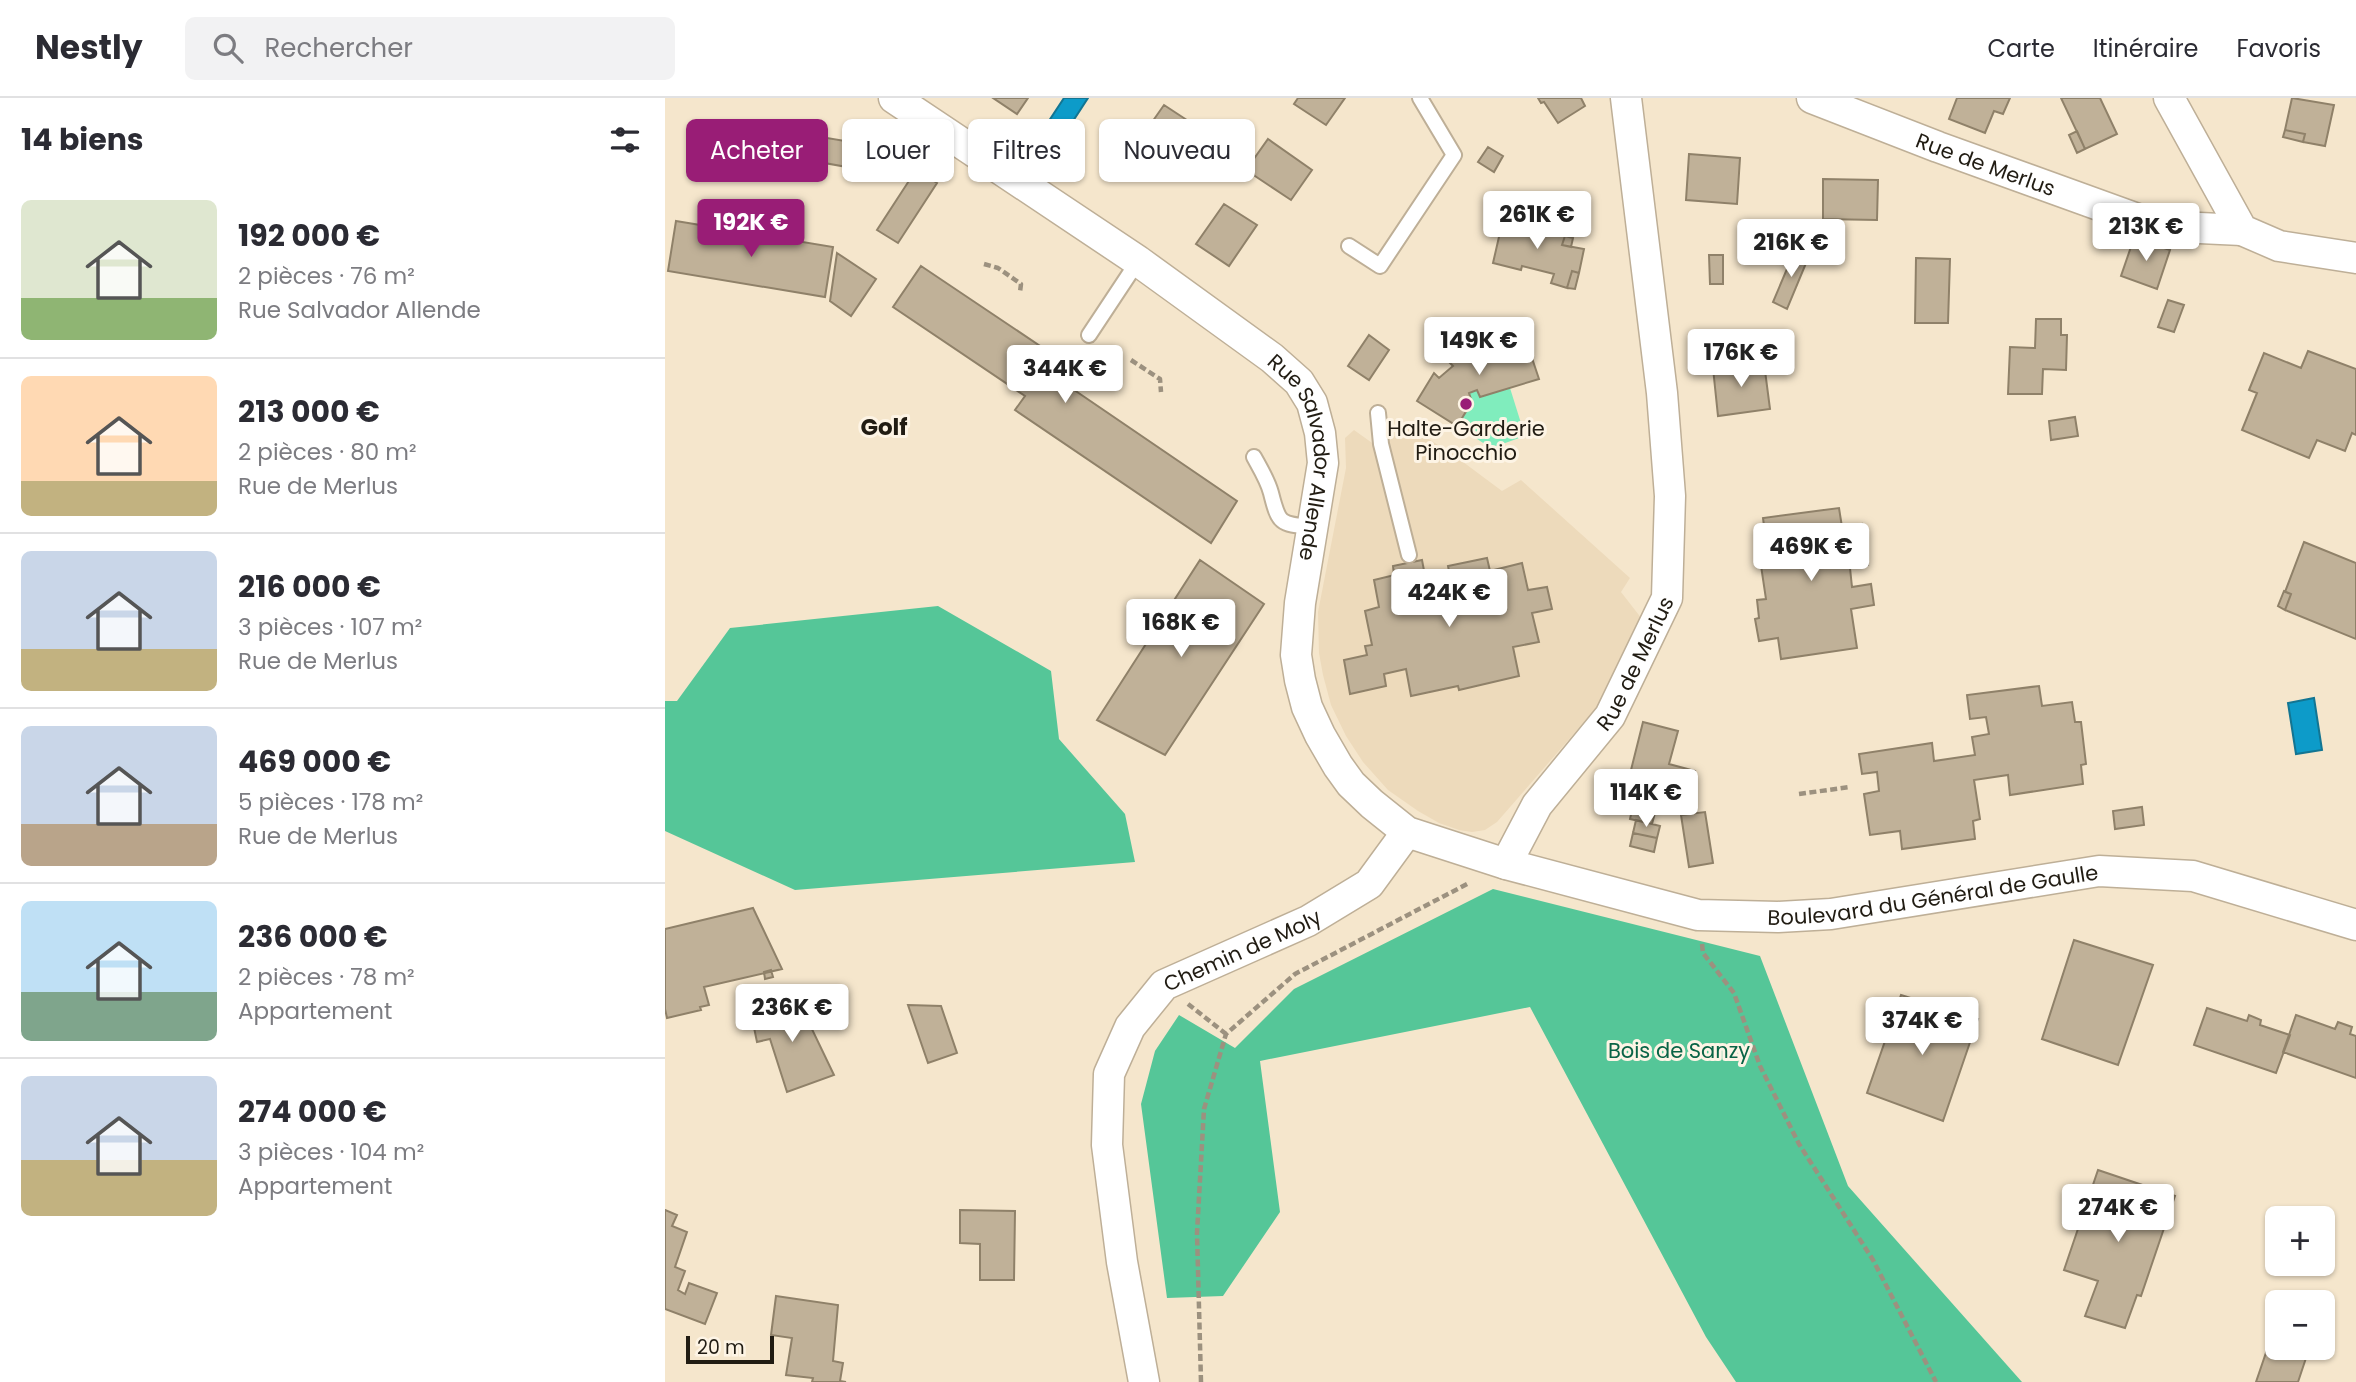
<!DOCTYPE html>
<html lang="fr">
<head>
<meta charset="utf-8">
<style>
  body { margin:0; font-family:Poppins,sans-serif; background:#f2f2f3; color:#2b2b33; height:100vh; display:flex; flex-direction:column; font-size:26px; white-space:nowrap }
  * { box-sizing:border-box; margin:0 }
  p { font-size:23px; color:#7c7c81 }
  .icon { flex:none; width:38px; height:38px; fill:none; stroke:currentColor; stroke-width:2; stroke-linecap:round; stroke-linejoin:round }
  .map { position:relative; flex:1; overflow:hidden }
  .details { display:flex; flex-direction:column; background:#fff; width:665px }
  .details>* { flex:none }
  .top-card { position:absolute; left:21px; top:21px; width:665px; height:63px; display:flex; gap:14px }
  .tools { position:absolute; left:1600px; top:1108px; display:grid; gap:14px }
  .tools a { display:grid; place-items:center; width:70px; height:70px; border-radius:10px; background:#fff; box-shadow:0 2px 5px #0004; font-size:35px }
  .scale { position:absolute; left:21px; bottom:18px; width:88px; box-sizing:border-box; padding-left:7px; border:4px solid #211c13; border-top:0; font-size:19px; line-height:24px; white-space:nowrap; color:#211c13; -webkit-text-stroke:5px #fdf4e5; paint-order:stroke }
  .price { position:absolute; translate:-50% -60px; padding:0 16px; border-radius:7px; background:#fff; color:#222; font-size:23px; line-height:46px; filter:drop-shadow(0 2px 4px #0008) }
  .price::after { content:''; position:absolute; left:50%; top:42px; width:21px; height:16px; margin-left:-10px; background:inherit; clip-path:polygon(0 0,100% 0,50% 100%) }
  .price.on { background:#991d76; color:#fff }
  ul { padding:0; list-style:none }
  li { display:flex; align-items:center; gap:21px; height:175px; padding:0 21px }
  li+li { border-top:2px solid #e1e1e2 }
  li span { display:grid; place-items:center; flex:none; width:196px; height:140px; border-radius:10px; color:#555 }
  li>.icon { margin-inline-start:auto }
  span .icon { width:84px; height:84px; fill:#fffc; stroke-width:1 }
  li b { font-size:30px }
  h2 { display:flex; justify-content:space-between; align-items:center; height:84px; padding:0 21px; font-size:30px }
  .chip { padding:0 24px; border-radius:10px; background:#fff; box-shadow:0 2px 5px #0004; font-size:24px; line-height:63px }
  .chip.on { background:#991d76; color:#fff }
  header { display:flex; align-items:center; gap:42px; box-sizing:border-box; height:98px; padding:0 35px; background:#fff; border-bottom:2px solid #e1e1e2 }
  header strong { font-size:33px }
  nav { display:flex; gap:38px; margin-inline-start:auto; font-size:24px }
  .search { width:490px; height:63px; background:#f2f2f3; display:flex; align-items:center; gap:18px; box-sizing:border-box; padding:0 24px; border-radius:10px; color:#7c7c81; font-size:26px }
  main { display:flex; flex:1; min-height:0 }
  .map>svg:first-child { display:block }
  .built { fill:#eddabb }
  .green { fill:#80edbd }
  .forest { fill:#55c698 }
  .water { fill:#0d9bc9; stroke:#137592; stroke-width:2 }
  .building { fill:#c0b198; stroke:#8f8169; stroke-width:2 }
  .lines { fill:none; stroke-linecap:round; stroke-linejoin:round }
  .lane-casing { stroke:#beaf97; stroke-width:18 }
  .street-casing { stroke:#beaf97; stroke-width:33 }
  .path { stroke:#9c917f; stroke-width:4.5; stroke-dasharray:7 3.5; stroke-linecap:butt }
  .lane { stroke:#fff; stroke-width:14 }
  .street { stroke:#fff; stroke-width:30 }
  .poi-dot { fill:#991d76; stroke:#fdf4e5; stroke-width:2.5 }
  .labels { text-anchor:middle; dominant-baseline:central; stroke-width:6; stroke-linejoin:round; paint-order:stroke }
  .street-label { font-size:21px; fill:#211c13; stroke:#fdf4e5 }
  .poi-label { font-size:21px; fill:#211c13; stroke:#fdf4e5 }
  .park-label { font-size:21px; fill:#096446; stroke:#fdf4e5 }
  .neighbourhood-label { font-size:23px; font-weight:bold; fill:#211c13; stroke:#fdf4e5 }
</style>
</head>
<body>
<header>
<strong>Nestly</strong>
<div class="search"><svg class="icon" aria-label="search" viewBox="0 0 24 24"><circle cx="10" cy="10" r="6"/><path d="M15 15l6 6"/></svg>Rechercher</div>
<nav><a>Carte</a><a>Itinéraire</a><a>Favoris</a></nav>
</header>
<main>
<section class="details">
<h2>14 biens<svg class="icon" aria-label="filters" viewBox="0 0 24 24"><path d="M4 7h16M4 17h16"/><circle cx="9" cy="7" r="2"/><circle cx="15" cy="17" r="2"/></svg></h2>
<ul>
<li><span style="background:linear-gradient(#dfe7d0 70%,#8fb573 0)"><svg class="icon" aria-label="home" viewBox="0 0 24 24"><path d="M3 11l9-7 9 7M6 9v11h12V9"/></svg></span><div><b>192 000 €</b><p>2 pièces · 76 m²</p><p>Rue Salvador Allende</p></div></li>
<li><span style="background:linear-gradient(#ffd9b3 75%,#c2b280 0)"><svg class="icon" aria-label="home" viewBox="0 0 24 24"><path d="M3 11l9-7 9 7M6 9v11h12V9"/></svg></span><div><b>213 000 €</b><p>2 pièces · 80 m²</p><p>Rue de Merlus</p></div></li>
<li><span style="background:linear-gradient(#c9d6e8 70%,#c2b280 0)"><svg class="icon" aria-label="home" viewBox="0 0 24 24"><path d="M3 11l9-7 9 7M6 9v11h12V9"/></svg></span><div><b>216 000 €</b><p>3 pièces · 107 m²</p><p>Rue de Merlus</p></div></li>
<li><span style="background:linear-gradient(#c9d6e8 70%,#b9a48a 0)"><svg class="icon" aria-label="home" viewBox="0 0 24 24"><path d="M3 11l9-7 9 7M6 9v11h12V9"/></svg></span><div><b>469 000 €</b><p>5 pièces · 178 m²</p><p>Rue de Merlus</p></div></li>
<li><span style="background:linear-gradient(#bfe0f5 65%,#7fa58c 0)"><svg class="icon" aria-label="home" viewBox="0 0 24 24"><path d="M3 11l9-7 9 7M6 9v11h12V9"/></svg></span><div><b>236 000 €</b><p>2 pièces · 78 m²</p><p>Appartement</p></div></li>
<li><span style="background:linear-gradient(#c9d6e8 60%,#c2b280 0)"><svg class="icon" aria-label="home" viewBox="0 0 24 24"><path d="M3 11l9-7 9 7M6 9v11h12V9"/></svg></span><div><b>274 000 €</b><p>3 pièces · 104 m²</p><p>Appartement</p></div></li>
</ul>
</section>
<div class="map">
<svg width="1691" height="1284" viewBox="0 0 1691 1284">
  <rect width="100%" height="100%" fill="#f5e6cc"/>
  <!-- built -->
  <path class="built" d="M742,327l48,31 47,35 19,-11 109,98 -9,14 21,27 -44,87 -101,116 -12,8 -13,2 -13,-2 -20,-7 -21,-12 -30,-21 -25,-28 -17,-26 -15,-31 -8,-30 -4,-22 -1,-41 28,-144 -1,-30 9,-8 21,15 13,-3z"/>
  <!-- green -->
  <path class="green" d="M845,290l15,48 -34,12 -34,-22 15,-24 -3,-9 8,-3 3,7z"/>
  <!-- forest -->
  <path class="forest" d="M273,508l113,65 8,68 66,75 10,48 -340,28 -130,-59v-130h12l53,-73z
    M828,791l267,67 88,230 174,196h-286l-30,-45 -176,-330 -270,54 20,151 -57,84 -56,2 -26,-194 14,-53 24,-36 56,33 59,-59z"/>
  <!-- water -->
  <path class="water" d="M399,0h24l-30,46 -17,-11z
    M1649,600l8,52 -26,4 -8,-51z"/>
  <!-- building -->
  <path class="building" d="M328,0h35l-11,16z
    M633,0h47l-19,27 -32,-21z
    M873,0h43l4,8 -27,17 -14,-21 -3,1z
    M1292,0h53l-7,16 -9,-3 -9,22 -36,-14z
    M1396,0h39l17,36 -32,15z
    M1627,0l42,7 -9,41 -22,-4 2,-8 -20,-4z
    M499,7l38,25 -34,49 -28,-18 19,-29 -9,-7z
    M68,24l118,20 -4,25 -118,-21z
    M365,31l12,7 -9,15 -12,-8z
    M1620,32l20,4 -2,8 -20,-5z
    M1412,33l8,18 -8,4 -8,-18z
    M603,41l44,31 -21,30 -45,-30z
    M823,49l15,9 -9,16 -16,-10z
    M1024,56l51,4 -3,46 -51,-4z
    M251,72l21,13 -39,60 -21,-13z
    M1158,81l55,1 -1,40 -54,-1z
    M559,106l33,21 -28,41 -33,-22z
    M839,117l29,7 -1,5 33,9 -3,9 22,4 -5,24 -7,-2 -5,17 -16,-5 3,-9 -32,-8 -1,4 -28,-7z
    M11,123l157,26 -8,50 -157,-26z
    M900,138l8,2 -2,9 -9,-2z
    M1469,140l36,12 -13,39 -36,-13z
    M1130,152l14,6 -22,53 -14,-7z
    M172,155l39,26 -25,37 -21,-15z
    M1044,157h14v29h-13z
    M1251,160l34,1 -2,64h-33z
    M256,168l131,88 -10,14 195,133 -26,42 -196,-133 10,-14 -132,-89z
    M907,173l7,2 -4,16 -8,-1z
    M1503,202l16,5 -10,27 -16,-5z
    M1371,221h25v16h6l-1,35 -23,-1 -1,25h-34l2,-47 25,1z
    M859,236l15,45 -59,18 -3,-7 -8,3 3,9 -15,24 -40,-25 17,-28 5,5 14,-12 -5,-5 29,-15 1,2 16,-5 8,5 6,-9z
    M704,237l20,15 -20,30 -21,-14z
    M1643,253l48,18v66l-4,-2 -7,18 -28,-11 -8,18 -67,-28 15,-37 -8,-3 15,-37 37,15z
    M1099,265l6,46 -52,7 -5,-48z
    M1410,319l3,19 -27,4 -2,-19z
    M1174,410l3,19 20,-3 6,41 -18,3 2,19 19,-3 3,21 -23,4 6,39 -76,11 -3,-21 -19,3 -4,-22 4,-1 -2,-18 9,-1 -6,-40 8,-2 -5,-39z
    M1639,444l52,21v76l-71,-29 6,-16 -6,-2z
    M822,460l3,13 32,-8 6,27 19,-3 5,22 -20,4 7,29 -26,5 6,29 -60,14 -1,-4 -47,10 -5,-27 -22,5 2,12 -36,8 -6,-34 23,-5 -2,-9 7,-1 -7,-34 14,-4 -5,-27 33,-8 3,13 16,-4 -1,-7 8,-2 2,7 15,-3 -2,-10z
    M535,462l64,44 -99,151 -68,-35z
    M757,462l4,21 -16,4 -3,-13 -13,3 -1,-9z
    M1619,493l7,3 -6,16 -7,-4z
    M1374,588l3,20 30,-4 3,20h6l5,42 -5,1 2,19 -73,11 -2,-20 -34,5 6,39 -7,2 2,18 -73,10 -2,-18 -30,4 -6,-41 15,-3 -2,-19 -15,2 -3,-20 73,-11 2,18 41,-6 -3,-18 17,-3 -3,-17 -16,2 -3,-24z
    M978,624l35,9 -9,33 26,7 -6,22 -27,-7 -10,38 -22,-5 9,-39 -10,-2z
    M1477,709l2,18 -29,4 -2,-18z
    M1040,714l8,51 -24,4 -8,-52z
    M971,722l24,6 -3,12 -24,-5z
    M968,735l24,5 -3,14 -24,-6z
    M88,810l29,61 -78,18 5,18 -9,2 1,3 -34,8 -2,-9v-80z
    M1409,842l79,25 -35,100 -76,-26z
    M106,872l2,7 -8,2 -1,-7z
    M1236,897l77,24 -35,102 -76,-28z
    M132,900l37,77 -47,17 -17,-53 -13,3 -6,-29z
    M243,907l33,1 16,47 -29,10z
    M1542,910l40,13 2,-6 12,5 -1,5 30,10 -14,38 -82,-28z
    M1631,917l39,14 3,-7 14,5 -2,7 6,2v42l-73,-26z
    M1433,1072l77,26 -34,100 -4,-1 -12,33 -40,-12 13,-35 -34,-11z
    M0,1112l12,5 -5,11 15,6 -12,35 10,4 -7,19 7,4 4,-11 28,10 -12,31 -40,-15z
    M295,1112l55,1 -1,69h-34v-36l-20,-1z
    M111,1198l62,9 -5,56 10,2 -3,18 6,1h-34l1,-4 -27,-3 6,-37 -21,-3z
    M1607,1237l5,2v11l32,1 -11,33h-42z"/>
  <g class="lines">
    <!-- lane casing -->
    <g class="lane-casing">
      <path id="lane" d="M684,148l31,20 74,-111 -34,-57
        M424,237l49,-74
        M713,315l3,31 28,111
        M589,359c6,11 14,24 17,36 8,32 9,31 42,34"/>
    </g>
    <!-- street casing -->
    <g class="street-casing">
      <g id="street">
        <path id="s1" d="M229,0l244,163 134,97 27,24 13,21 8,30 3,30 -23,140 -4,52 4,25 7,27 13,28 18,31 13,18 21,20 35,28 99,32 192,51 80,2 53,-3 268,-43 94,5 163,49"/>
        <path id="s2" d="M1147,0l126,49 219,79 85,4"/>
        <path d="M1504,0l73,132 37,16 77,12"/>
        <path id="s3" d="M841,766l31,-59 73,-89 57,-118 3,-102 -8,-103 -36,-295"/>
        <path id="s4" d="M479,1284l-22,-120 -15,-117 2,-71 21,-47 34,-42 144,-64 61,-37 38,-52"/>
      </g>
    </g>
    <!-- path -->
    <path class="path" d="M319,166l14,4 23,16 -1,8
      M466,262l29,19 1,13
      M1134,696l51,-7
      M1037,846l1,9 31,40 26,73 39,78 74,116 63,122
      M523,906l38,30
      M536,1284l-4,-149 7,-124 22,-75 69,-60 174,-91"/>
    <!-- lane -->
    <use href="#lane" class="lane"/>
    <!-- street -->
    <use href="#street" class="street"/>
  </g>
  <!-- markers -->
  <circle class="poi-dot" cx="801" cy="306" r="7"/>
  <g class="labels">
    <!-- street labels -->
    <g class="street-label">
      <text stroke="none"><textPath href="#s2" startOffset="186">Rue de Merlus</textPath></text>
      <text stroke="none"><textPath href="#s1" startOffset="569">Rue Salvador Allende</textPath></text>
      <text stroke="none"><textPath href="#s3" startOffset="240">Rue de Merlus</textPath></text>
      <text stroke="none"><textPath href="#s1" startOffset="1530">Boulevard du Général de Gaulle</textPath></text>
      <text stroke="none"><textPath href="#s4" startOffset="502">Chemin de Moly</textPath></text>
    </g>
    <!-- poi labels -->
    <g class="poi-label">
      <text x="801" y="330">Halte-Garderie<tspan x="801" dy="24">Pinocchio</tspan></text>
    </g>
    <!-- park labels -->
    <g class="park-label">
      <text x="1014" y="952">Bois de Sanzy</text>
    </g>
    <!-- neighbourhood labels -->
    <g class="neighbourhood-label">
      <text x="219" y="329">Golf</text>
    </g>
  </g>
</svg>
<div class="tools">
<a>+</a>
<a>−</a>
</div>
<div class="scale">20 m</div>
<b class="price" style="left:872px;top:153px">261K €</b>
<b class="price on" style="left:86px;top:161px">192K €</b>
<b class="price" style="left:1481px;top:165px">213K €</b>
<b class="price" style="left:1126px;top:181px">216K €</b>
<b class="price" style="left:814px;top:279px">149K €</b>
<b class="price" style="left:1076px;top:291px">176K €</b>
<b class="price" style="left:400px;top:307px">344K €</b>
<b class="price" style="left:1146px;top:485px">469K €</b>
<b class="price" style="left:784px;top:531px">424K €</b>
<b class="price" style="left:516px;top:561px">168K €</b>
<b class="price" style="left:981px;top:731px">114K €</b>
<b class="price" style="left:127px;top:946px">236K €</b>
<b class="price" style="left:1257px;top:959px">374K €</b>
<b class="price" style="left:1453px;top:1146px">274K €</b>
<div class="top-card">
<a class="chip on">Acheter</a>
<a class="chip">Louer</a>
<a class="chip">Filtres</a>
<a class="chip">Nouveau</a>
</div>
</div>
</main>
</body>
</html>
